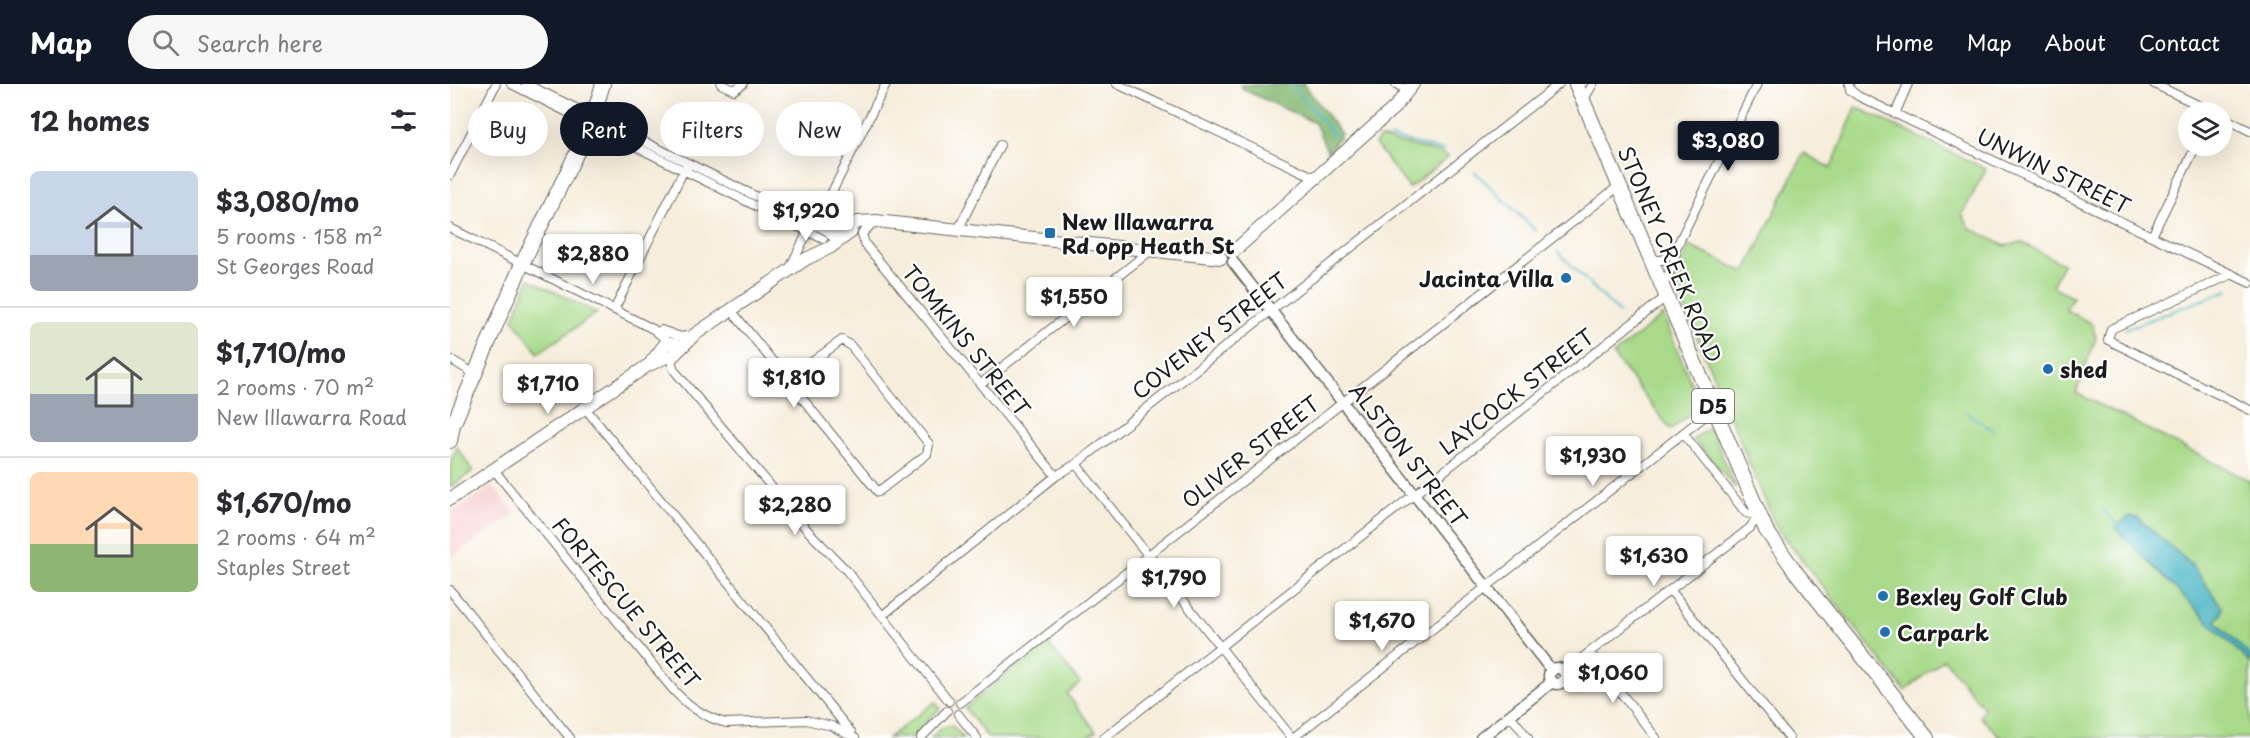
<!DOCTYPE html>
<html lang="en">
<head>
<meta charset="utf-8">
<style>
  body { margin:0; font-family:"Playpen Sans",sans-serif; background:#f7f7f7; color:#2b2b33; height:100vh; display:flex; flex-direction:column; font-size:22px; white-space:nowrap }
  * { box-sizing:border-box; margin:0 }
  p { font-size:20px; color:#7c7c81 }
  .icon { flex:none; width:33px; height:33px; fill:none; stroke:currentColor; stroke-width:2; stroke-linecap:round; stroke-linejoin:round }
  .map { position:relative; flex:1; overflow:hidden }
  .panel { display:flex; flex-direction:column; background:#fff; width:450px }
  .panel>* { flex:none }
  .top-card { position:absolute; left:18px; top:18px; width:570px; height:54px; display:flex; gap:12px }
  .fabs { position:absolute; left:1728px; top:18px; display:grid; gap:12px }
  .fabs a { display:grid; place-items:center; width:54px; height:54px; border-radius:50%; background:#fff; box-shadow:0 6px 24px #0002; font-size:30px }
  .price { position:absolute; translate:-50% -51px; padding:0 14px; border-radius:6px; background:#fff; color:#222; font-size:20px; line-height:39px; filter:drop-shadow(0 2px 3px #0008) }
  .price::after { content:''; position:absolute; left:50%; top:36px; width:18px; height:14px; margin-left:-9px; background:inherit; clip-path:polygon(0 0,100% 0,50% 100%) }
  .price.on { background:#111827; color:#fff }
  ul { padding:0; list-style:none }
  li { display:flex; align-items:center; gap:18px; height:150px; padding:0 30px }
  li+li { border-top:2px solid #e1e1e2 }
  li span { display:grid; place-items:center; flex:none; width:168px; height:120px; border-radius:9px; color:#555 }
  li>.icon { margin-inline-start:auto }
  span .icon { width:72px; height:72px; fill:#fffc; stroke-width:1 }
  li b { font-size:26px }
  h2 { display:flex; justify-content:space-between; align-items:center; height:72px; padding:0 30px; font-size:26px }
  .chip { padding:0 21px; border-radius:27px; background:#fff; box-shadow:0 6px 24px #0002; font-size:21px; line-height:54px }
  .chip.on { background:#111827; color:#fff }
  header { display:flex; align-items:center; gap:36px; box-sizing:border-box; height:84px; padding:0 30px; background:#111827; color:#fff }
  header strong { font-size:28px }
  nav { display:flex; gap:33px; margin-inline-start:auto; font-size:21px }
  .search { width:420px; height:54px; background:#f7f7f7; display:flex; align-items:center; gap:15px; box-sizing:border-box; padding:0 21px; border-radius:33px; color:#7c7c81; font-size:22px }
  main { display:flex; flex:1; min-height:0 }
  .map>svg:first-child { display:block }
  .built { fill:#f7cfd0 }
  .green { fill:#a8da8a; stroke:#627b53; stroke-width:1.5 }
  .forest { fill:#86ba76; stroke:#516b49; stroke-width:1.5 }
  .water { fill:#49b5c5; stroke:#326870; stroke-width:1.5 }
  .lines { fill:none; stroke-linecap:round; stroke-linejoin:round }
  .stream { stroke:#49b5c5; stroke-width:2 }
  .minor-casing { stroke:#68655f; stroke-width:10 }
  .tertiary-casing { stroke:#68655f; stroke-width:13 }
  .secondary-casing { stroke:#68655f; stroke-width:14 }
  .primary-casing { stroke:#68655f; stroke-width:16 }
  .minor { stroke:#fff; stroke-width:8 }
  .tertiary { stroke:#fff; stroke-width:10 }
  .secondary { stroke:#fff; stroke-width:12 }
  .primary { stroke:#fff; stroke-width:14 }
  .poi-dot { fill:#1f6fb2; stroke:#fff; stroke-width:2 }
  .labels { text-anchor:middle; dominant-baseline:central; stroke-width:4.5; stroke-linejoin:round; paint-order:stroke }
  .shield { fill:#fff; stroke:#606060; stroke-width:1.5 }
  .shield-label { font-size:20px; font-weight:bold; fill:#1c1c1c }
  .street-label { font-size:21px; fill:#1c1c1c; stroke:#fff }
  .poi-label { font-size:21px; font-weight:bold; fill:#1c1c1c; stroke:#fff; text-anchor:start }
</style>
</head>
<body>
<header>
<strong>Map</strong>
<div class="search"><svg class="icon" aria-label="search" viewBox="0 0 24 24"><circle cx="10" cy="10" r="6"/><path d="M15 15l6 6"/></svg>Search here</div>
<nav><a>Home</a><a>Map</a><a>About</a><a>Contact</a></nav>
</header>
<main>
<section class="panel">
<h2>12 homes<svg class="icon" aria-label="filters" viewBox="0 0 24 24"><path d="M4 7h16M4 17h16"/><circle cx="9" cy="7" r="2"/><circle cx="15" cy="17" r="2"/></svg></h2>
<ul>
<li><span style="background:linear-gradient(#c9d6e8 70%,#9aa5b1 0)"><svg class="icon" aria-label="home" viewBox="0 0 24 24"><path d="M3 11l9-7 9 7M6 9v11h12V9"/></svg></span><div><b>$3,080/mo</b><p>5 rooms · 158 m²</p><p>St Georges Road</p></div></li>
<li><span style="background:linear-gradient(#dfe7d0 60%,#9aa5b1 0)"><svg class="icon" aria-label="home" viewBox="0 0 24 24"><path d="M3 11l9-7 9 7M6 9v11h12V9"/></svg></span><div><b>$1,710/mo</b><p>2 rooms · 70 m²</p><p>New Illawarra Road</p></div></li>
<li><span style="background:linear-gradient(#ffd9b3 60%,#8fb573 0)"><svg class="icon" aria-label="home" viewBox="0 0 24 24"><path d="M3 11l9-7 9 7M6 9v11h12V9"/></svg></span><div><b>$1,670/mo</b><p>2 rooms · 64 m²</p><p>Staples Street</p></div></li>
</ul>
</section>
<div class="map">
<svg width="1800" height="654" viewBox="0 0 1800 654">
  <rect width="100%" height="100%" fill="#fff"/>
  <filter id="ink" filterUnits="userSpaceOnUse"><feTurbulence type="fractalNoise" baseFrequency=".0167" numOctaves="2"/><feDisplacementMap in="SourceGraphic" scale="12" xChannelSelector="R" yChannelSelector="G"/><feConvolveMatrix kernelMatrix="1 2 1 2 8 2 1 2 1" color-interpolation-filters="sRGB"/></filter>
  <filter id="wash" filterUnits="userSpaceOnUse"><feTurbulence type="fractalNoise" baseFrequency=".008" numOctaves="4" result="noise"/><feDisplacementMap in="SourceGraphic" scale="24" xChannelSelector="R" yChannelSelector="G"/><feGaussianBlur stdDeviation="1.35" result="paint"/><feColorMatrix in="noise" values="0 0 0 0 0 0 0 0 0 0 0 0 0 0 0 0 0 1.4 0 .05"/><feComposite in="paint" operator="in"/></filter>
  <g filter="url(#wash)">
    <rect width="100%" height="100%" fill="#f6eddb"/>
    <!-- built -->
    <path class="built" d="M40,403l4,1 19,23v4l-63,43v-44z"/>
    <!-- green -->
    <path class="green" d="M1406,23l130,62 -24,46 8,13 35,18 16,-4 42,22 -11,22 21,11 -8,12 27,15 4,14 -20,55 174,88v257h-253l2,-3 -19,-18 4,-9 -40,-49 -39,32 -129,-164 -103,-248 16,-33 56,26 59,-119 27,15z
      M930,54l61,15 7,4 -39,31 -34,-44z
      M79,195l68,34 -59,40 -25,-34z
      M1213,231l37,90 -29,25 -58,-75z
      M1259,344l3,4 24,56 -43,-49z
      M7,363l16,24 -23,16v-24z
      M597,558l33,41 -13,11 29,37 -9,7h-99l-23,-30z
      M485,618l5,6 -28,30h-24z
      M501,641l13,13h-33l10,-10z"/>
    <!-- forest -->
    <path class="forest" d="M854,0l37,50 -13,19 -13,-30 -71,-33 -4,-5z"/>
    <!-- water -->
    <path class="water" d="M1679,432l9,2 54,47 30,42 -1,7 -5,7 34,35v7l-135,-135z"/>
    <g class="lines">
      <!-- stream -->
      <path class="stream" d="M841,0l44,52
        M940,53l54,14
        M1025,88l61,59
        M1107,167l62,62
        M1675,245l104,-39
        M1516,328l27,18
        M1652,425l17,17"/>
    </g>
  </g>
  <g filter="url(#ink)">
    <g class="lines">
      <!-- minor casing -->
      <g class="minor-casing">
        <path id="minor" d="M61,0l66,33 6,6 3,10 18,-2 219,108
          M76,0l56,27 13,-7
          M271,0l13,6 9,-6
          M667,0l199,94
          M946,0l13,7
          M1399,0l1,6 8,6 392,187
          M1704,0l59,28
          M1133,17l10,-17
          M147,25l11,15 223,109
          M1445,30l13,-30
          M1772,33l28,14
          M0,91l46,-91
          M420,142l-8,8 3,10 191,232
          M0,144l203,101 11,9 1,5
          M508,146l42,-85
          M1702,152l44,-90
          M1200,171l6,5h7l13,-12 81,-164
          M341,182l17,-35 7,-5 71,-142
          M1782,190l-121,55 -3,11 142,70
          M1213,202l11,-24 2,-14
          M164,226l72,-144
          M281,226l147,182 49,-38 2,-10 -79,-99 -8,-5 -55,40
          M211,246l20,7 12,-2
          M220,273l4,13 135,162 38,39 102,130
          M0,275l25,15
          M531,300l169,-133
          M135,324l266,324
          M626,380l216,274
          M44,386l176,216c15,18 33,31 56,37l80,-3 26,6 23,12
          M0,506l120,148
          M1221,507l118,147
          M433,531l173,-139 20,-12 483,-380
          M1140,569l66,85
          M1114,588l186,-144 8,-12 -12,-3 -63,-80
          M510,619l660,-518
          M508,630l19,24
          M1060,631l18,23
          M471,654l26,-27
          M654,654l563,-442
          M843,654l421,-329"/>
      </g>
      <!-- tertiary casing -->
      <g class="tertiary-casing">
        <path id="tertiary" d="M783,178l319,409
          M1099 592a8 8 0 1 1 16 0a8 8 0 1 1-16 0Z
          M1031,654l71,-56"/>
      </g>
      <!-- secondary casing -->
      <g class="secondary-casing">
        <path id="secondary" d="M382,150l26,-12 18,-1 345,37
          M783,168l162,-145 18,-23
          M216,273l7,-1 21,-21 112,-76 25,-12 20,-15
          M202,277l14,-18 9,2v9
          M0,415l197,-133 19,-9"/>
      </g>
      <!-- primary casing -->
      <g class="primary-casing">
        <path id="primary" d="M1126,0l190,446 29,41 132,167
          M0,357l3,-16 69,-161 68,-138 13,-42"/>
      </g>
      <!-- minor -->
      <use href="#minor" class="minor"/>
      <!-- tertiary -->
      <use href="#tertiary" class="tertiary"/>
      <!-- secondary -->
      <use href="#secondary" class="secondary"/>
      <!-- primary -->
      <use href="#primary" class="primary"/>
    </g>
  </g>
  <!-- markers -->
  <g class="poi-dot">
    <rect x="594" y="143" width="12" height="12" rx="3"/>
    <circle cx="1116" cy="194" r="6"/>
    <circle cx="1598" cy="285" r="6"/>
    <circle cx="1433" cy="512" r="6"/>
    <circle cx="1435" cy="548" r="6"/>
  </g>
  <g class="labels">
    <!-- shield labels -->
    <rect class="shield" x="1242" y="305" width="42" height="34" rx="4.5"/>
    <g class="shield-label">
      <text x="1263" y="322">D5</text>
    </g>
    <!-- street labels -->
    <g class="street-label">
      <text transform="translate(1604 86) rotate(26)">UNWIN STREET</text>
      <text transform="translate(1221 170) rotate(67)">STONEY CREEK ROAD</text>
      <text transform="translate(759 251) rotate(-38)">COVENEY STREET</text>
      <text transform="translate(517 256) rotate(51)">TOMKINS STREET</text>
      <text transform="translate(1066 307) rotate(-38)">LAYCOCK STREET</text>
      <text transform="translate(800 367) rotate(-38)">OLIVER STREET</text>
      <text transform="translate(959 370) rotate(52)">ALSTON STREET</text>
      <text transform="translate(177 518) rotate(50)">FORTESCUE STREET</text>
    </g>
    <!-- poi labels -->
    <g class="poi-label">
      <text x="612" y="137">New Illawarra<tspan x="612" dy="24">Rd opp Heath St</tspan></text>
      <text x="1104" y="194" text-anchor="end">Jacinta Villa</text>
      <text x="1610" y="285">shed</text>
      <text x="1445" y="512">Bexley Golf Club</text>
      <text x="1447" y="548">Carpark</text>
    </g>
  </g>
</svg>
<div class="fabs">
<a><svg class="icon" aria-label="layers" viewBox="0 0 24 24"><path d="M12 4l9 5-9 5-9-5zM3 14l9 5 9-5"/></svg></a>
</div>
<b class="price on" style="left:1278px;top:88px">$3,080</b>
<b class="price" style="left:356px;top:158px">$1,920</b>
<b class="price" style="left:143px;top:201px">$2,880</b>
<b class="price" style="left:624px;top:244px">$1,550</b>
<b class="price" style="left:344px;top:325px">$1,810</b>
<b class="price" style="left:98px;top:331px">$1,710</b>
<b class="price" style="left:1143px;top:403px">$1,930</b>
<b class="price" style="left:345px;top:452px">$2,280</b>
<b class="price" style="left:1204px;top:503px">$1,630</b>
<b class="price" style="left:724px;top:525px">$1,790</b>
<b class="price" style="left:932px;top:568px">$1,670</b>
<b class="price" style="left:1163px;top:620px">$1,060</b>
<div class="top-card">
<a class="chip">Buy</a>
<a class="chip on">Rent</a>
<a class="chip">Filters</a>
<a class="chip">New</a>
</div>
</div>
</main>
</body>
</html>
